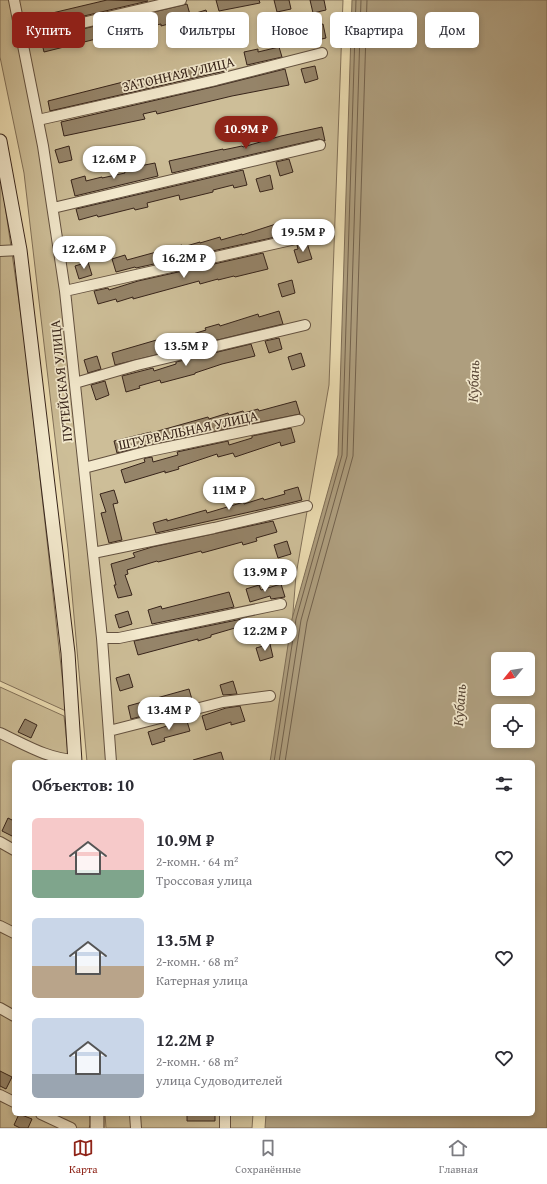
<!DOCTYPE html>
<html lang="ru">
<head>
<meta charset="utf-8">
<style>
  body { margin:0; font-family:"Gentium Book Plus",serif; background:#f7f7f7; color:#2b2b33; height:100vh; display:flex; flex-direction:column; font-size:15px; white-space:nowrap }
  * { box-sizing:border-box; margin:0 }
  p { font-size:13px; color:#7c7c81 }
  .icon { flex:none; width:22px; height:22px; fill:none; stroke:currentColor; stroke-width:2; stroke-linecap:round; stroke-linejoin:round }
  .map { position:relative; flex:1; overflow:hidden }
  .panel { position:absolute; left:12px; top:760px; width:523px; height:356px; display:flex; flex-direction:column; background:#fff; border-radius:6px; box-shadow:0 2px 6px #0003 }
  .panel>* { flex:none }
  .guide { position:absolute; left:12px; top:12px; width:523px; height:36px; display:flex; gap:8px }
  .needle { width:26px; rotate:240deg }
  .fabs { position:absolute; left:491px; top:652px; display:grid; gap:8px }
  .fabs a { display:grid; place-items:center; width:44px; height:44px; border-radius:6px; background:#fff; box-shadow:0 2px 6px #0003; font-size:20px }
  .price { position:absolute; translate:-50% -34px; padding:0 9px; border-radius:14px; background:#fff; color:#222; font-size:13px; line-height:26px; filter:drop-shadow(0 1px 2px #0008) }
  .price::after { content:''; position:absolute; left:50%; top:24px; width:12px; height:9px; margin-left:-6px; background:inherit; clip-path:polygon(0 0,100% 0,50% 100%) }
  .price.current { background:#8f2418; color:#fff }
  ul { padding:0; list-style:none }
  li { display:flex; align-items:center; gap:12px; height:100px; padding:0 20px }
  li span { display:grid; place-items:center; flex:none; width:112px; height:80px; border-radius:6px; color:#555 }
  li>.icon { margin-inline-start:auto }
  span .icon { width:48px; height:48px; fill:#fffc; stroke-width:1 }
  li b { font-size:17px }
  h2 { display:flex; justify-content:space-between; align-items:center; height:48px; padding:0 20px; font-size:17px }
  .pill { padding:0 14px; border-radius:6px; background:#fff; box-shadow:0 2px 6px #0003; font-size:14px; line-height:36px }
  .pill.current { background:#8f2418; color:#fff }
  .dock { display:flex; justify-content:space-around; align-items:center; height:56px; border-top:1px solid #e1e1e2; background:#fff; font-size:11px; color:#7c7c81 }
  .dock a { display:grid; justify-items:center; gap:2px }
  .dock .current { color:#8f2418 }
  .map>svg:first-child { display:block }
  .green { fill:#cdbe98; stroke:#827159 }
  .water { fill:#ae9e7e; stroke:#7e6d56; fill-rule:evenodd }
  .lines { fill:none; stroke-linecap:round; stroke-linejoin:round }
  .shore { stroke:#72614c; stroke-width:1 }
  .building { fill:#958469; stroke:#37241a }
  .street-casing { stroke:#645240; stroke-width:12 }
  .secondary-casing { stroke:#37241a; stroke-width:15 }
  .street { stroke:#f3e9cd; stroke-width:10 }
  .secondary { stroke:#f3e9cd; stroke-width:13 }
  .labels { text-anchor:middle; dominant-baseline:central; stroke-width:3.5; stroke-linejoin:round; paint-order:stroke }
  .street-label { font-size:14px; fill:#37241a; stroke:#f3e9cd }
  .water-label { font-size:15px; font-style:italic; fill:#5b4938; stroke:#f3e9cd }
</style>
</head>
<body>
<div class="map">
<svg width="547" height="1128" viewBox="0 0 547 1128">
  <rect width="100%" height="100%" fill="#ecddb2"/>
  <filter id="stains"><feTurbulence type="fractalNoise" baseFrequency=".005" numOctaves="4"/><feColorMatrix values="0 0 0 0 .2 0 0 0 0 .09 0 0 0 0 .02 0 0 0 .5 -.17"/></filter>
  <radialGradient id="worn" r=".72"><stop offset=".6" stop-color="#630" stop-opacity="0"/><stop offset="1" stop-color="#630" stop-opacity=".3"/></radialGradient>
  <!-- green -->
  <path class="green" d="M0,0h343l-14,385 -33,190 -15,187h-194l-19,-213 -44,-376 -24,-116z
    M0,171l25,172 41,368 -66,-30z
    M0,687l64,29 5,46h-55v352h76l1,9 -2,5h-89z
    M105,1114h148l-1,14h-146z"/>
  <!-- water -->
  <path class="water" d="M352,0h195v1128h-282l1,-14h267v-352h-263l22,-143 46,-164zM498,659h30v30h-30zM498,711h30v30h-30z"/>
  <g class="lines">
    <!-- shore -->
    <path class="shore" d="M274,762l22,-143 46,-164 14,-455
      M279,762l22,-142 46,-164 14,-456
      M285,762l22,-140 46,-166 14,-456"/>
  </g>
  <!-- building -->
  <path class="building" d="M107,0l41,1 -111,26 -3,-11 14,-3v1z
    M216,0h43l1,3 -41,8z
    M274,0h15l2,9 -14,3z
    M310,0h14l2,10 -13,3z
    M187,4l4,14 -30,8v-2l-37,8 -80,20 -3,-13z
    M206,10l4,14 -14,3 -3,-13z
    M323,24l3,14 -38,9 -3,-14z
    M279,47l3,10 -35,8 -3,-13 14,-3v3z
    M222,59l3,12 -175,40 -2,-10 79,-20 37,-7v1l25,-6v-2z
    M315,66l3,13 -13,4 -4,-14z
    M285,69l4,16 -57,11 -75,18 -1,-3 -13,3 2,5 -81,17 -3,-14 156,-36z
    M322,127l3,14 -6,-2 -147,34 -3,-12 54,-12v1l19,-4 1,1 38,-11z
    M69,146l3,14 -13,3 -4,-13z
    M289,159l4,13 -13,4 -4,-14z
    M155,163l3,13 -83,20 -4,-16 14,-4 1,5 16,-4v1l23,-5 -1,-4z
    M243,170l4,15 -13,3 -1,-3 -20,5v2l-33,8 -1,-5 -32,8 1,4 -13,3 -1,-2 -36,9 -1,-2 -18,5 -3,-11z
    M270,175l3,14 -13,3 -4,-13z
    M304,220l3,10 -171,38 -1,-1 -19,5 -4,-13 13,-4 2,5 55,-15 1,2 17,-5v1l20,-6 1,3 21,-6v1l37,-12 1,4z
    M307,243l5,16 -14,4 -4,-13 4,-1 -1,-4z
    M263,253l5,16 -33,8 -1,-1 -16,4v-1l-18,5 -1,-3 -66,18v-2l-16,5 -1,-3 -18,5 -4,-13 14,-3 1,2 29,-9z
    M88,262l4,13 -13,4 -4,-13z
    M292,280l3,13 -13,4 -4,-13z
    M279,311l4,13 -168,41 -3,-12 48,-14 1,2 21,-6 1,2 23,-7 -1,-2 14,-4 1,2 38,-12 1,3z
    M279,338l3,11 -13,4 -4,-12z
    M251,344l4,12 -33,8 -27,9v1l-34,9 -1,-3 -21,6 1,2 -14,4 -4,-16 31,-8 1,3 22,-7v-2z
    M301,353l4,13 -13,4 -4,-13z
    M97,356l4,13 -13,4 -4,-13z
    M105,381l4,14 -13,5 -5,-15z
    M296,401l4,13 -156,32 -27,7 -3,-12 37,-9v1l57,-16 1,2 19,-6 1,2 14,-4 1,2 14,-4 1,2z
    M291,428l4,14 -14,4 -1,-4 -45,15 -2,-4 -15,4 -1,-3 -39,13 1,2 -14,4v-2l-40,12 -4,-13 24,-8 -1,-3 2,-1 6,-1 1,5 25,-7 -1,-3 51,-11 1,4 23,-7v-2z
    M298,487l4,13 -12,3 -134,30 -3,-10 14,-4v2l39,-11 1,3 37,-11v2l19,-6 1,2 21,-6 -1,-3z
    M114,490l4,13 -5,1 9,36 -13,3 -8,-30 5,-1 -6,-18z
    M273,521l4,11 -21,6 1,3 -14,4 -1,-3 -40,11 -1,-2 -43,11 -1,-1 -30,9 1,4 -3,1 7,20 -14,3 -4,-13h2l-5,-21 24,-7 -2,-4 19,-6z
    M287,541l4,13 -13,4 -4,-13z
    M281,584l4,13 -14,2 -1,-3 -20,6 -4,-13 13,-4 2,5z
    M229,592l5,15 -82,17 -4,-14 13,-4 1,3z
    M128,611l4,13 -13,4 -4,-13z
    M247,618l3,11 -13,4 -2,-5 -24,7v2l-13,4v-2l-60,16 -4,-14z
    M270,644l3,13 -13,4 -4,-13z
    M129,674l4,13 -13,4 -4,-13z
    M233,681l4,13 -14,1 -3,-10z
    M189,689l4,14 -62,16 -3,-13z
    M240,706l5,15 -14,4v-3l-25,8 -4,-14 24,-8z
    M186,718l4,13 -26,7 1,3 -13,4 -4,-13 25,-8 -1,-2z
    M25,719l12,6 -6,13 -13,-6z
    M221,752l3,10h-31v-2z
    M8,818l6,3v16l-12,-6z
    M0,1071l12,6 -6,12 -6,-3z
    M19,1114l13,5 -4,9h-8l-6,-3z
    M187,1114h28v7h-28z"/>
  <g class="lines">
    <!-- street casing -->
    <g class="street-casing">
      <path id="street" d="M14,0l29,146 22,145 37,347 9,124
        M22,37l159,-37
        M38,120l178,-40 106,-27
        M53,208l267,-63
        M0,251l20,-1
        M65,291l244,-55
        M75,383l62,-18 168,-40
        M84,468l61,-16 154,-32
        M93,553l121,-25 93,-22
        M102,638h17l162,-34
        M109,731l114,-29 47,-6
        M0,733c24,11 48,26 75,27
        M0,842l14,8
        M0,926l14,7
        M0,1008l14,8
        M0,1095l14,7
        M41,1114l30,14
        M135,1114l1,14
        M225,1114v14"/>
    </g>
    <!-- secondary casing -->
    <g class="secondary-casing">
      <path id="secondary" d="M0,141l20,109 48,403 7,109
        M97,1128v-14"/>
    </g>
    <!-- street -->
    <use href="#street" class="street"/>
    <!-- secondary -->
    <use href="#secondary" class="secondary"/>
  </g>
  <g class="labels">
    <!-- street labels -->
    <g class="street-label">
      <text transform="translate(178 74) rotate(-13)">ЗАТОННАЯ УЛИЦА</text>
      <text transform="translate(61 381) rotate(-96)">ПУТЕЙСКАЯ УЛИЦА</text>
      <text transform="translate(188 430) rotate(-12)">ШТУРВАЛЬНАЯ УЛИЦА</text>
    </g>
    <!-- water labels -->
    <g class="water-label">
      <text transform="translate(473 381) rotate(-88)">Кубань</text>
      <text transform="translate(459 705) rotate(-86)">Кубань</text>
    </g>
  </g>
  <rect width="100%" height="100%" filter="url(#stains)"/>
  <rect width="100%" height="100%" fill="url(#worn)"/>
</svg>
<div class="fabs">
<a><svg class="needle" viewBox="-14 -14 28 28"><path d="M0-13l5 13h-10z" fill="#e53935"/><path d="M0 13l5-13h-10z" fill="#7c7c81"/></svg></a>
<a><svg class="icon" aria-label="locate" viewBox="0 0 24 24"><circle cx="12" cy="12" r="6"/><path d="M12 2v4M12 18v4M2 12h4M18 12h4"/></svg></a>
</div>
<b class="price current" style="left:246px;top:150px">10.9M ₽</b>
<b class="price" style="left:114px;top:180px">12.6M ₽</b>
<b class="price" style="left:303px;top:253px">19.5M ₽</b>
<b class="price" style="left:84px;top:270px">12.6M ₽</b>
<b class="price" style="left:184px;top:279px">16.2M ₽</b>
<b class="price" style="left:186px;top:367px">13.5M ₽</b>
<b class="price" style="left:229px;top:511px">11M ₽</b>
<b class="price" style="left:265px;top:593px">13.9M ₽</b>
<b class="price" style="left:265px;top:652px">12.2M ₽</b>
<b class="price" style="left:169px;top:731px">13.4M ₽</b>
<div class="guide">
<a class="pill current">Купить</a>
<a class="pill">Снять</a>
<a class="pill">Фильтры</a>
<a class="pill">Новое</a>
<a class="pill">Квартира</a>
<a class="pill">Дом</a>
</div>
<section class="panel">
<h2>Объектов: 10<svg class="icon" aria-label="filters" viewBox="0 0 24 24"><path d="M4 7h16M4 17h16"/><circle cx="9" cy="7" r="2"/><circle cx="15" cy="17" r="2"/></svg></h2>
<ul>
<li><span style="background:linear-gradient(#f6c9c9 65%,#7fa58c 0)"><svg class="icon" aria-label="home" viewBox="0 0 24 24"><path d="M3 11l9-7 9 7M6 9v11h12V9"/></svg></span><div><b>10.9M ₽</b><p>2-комн. · 64 m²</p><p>Троссовая улица</p></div><svg class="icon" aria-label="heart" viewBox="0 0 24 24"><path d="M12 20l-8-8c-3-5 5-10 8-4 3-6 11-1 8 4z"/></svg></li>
<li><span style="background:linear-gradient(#c9d6e8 60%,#b9a48a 0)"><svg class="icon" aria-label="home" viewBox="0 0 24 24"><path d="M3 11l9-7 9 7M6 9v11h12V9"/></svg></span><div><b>13.5M ₽</b><p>2-комн. · 68 m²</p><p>Катерная улица</p></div><svg class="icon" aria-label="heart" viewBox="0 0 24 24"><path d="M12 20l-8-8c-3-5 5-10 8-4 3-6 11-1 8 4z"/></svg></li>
<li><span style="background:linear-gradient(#c9d6e8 70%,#9aa5b1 0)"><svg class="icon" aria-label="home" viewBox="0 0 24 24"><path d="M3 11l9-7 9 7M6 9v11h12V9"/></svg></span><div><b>12.2M ₽</b><p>2-комн. · 68 m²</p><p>улица Судоводителей</p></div><svg class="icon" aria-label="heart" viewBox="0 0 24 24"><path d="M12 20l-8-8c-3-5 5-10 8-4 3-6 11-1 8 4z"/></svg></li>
</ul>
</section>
</div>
<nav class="dock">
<a class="current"><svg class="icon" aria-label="map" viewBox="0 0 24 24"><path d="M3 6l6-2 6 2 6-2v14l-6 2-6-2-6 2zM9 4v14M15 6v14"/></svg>Карта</a>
<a><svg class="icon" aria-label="saved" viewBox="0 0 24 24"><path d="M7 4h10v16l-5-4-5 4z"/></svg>Сохранённые</a>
<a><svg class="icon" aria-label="home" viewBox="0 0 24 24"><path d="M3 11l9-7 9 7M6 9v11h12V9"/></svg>Главная</a>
</nav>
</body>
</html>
